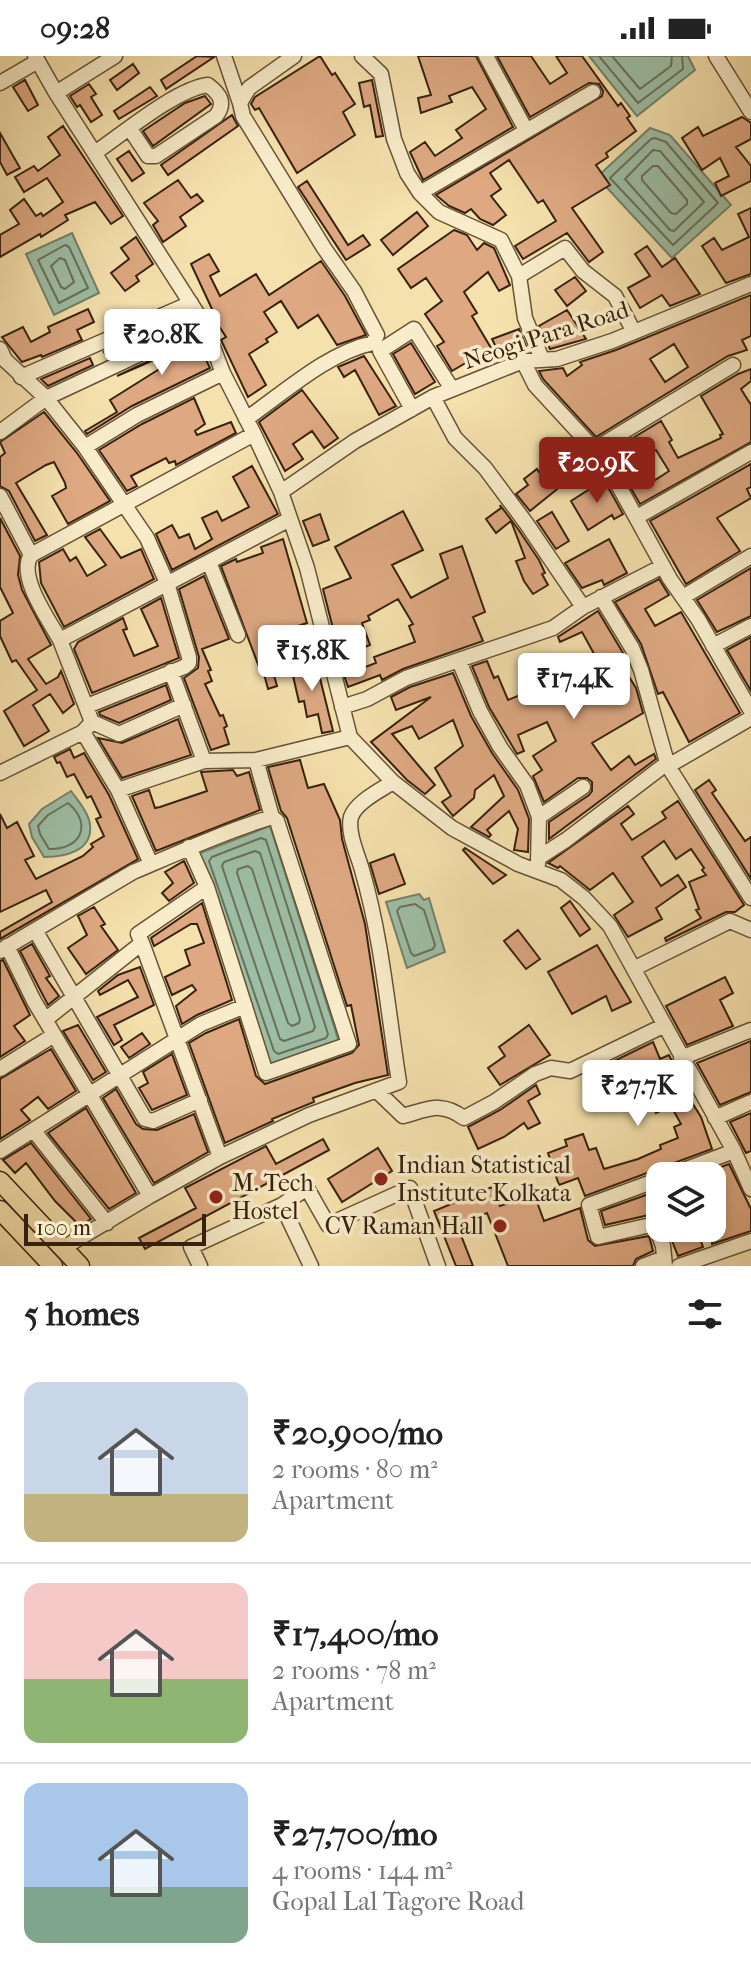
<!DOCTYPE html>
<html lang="en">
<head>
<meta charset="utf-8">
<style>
  body { margin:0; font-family:"IM FELL French Canon",serif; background:#f6f6f6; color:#222; height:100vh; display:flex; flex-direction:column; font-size:30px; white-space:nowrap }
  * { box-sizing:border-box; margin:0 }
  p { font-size:26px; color:#767676 }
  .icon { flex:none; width:44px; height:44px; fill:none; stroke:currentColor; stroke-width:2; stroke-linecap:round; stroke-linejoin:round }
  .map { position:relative; height:1210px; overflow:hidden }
  .details { display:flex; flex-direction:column; background:#fff; flex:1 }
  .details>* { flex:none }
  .controls { position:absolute; left:646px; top:1106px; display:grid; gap:16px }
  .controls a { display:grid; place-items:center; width:80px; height:80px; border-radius:16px; background:#fff; box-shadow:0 4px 12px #0003; font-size:40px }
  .scale { position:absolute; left:24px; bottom:20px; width:182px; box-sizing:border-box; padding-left:8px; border:4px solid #38220e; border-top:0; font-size:22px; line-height:28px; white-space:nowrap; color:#38220e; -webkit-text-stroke:6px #f8ecca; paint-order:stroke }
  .price { position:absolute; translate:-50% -68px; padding:0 18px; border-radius:8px; background:#fff; color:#222; font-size:26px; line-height:52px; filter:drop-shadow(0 2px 4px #0008) }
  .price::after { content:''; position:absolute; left:50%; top:48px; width:24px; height:18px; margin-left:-12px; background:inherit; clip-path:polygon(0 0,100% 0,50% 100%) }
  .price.on { background:#8f2418; color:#fff }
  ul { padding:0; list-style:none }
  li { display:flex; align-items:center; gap:24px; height:200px; padding:0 24px }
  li+li { border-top:2px solid #e0e0e0 }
  li span { display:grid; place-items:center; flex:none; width:224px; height:160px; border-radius:16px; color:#555 }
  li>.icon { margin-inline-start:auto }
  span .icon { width:96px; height:96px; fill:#fffc; stroke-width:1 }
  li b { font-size:34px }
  h2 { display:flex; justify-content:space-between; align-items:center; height:96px; padding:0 24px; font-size:34px }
  .status { display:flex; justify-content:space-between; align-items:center; height:56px; padding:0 40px; background:#fff; direction:ltr }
  .status svg { height:22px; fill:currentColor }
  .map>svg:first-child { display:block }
  .water { fill:#9dbea5; stroke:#758069; stroke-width:2 }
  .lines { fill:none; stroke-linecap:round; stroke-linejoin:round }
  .shore { stroke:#6a705a; stroke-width:2 }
  .building { fill:#dda882; stroke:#38220e; stroke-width:2; fill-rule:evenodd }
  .minor-casing { stroke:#675236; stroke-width:17 }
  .major-casing { stroke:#38220e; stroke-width:21 }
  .minor { stroke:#f8ecca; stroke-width:14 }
  .major { stroke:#f5e1ae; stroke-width:18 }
  .poi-dot { fill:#8f2418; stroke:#f8ecca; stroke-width:3 }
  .labels { text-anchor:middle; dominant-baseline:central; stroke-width:7; stroke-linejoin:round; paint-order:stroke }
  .street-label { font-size:24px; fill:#38220e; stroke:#f8ecca }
  .poi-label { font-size:24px; fill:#38220e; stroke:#f8ecca; text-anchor:start }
</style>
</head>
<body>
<div class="status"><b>09:28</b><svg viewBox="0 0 49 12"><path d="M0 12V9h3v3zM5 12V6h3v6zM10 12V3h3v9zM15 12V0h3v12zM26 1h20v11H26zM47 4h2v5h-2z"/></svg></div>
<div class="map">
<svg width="751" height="1210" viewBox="0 0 751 1210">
  <rect width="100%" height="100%" fill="#f5e1ae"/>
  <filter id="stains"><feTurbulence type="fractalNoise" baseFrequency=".0025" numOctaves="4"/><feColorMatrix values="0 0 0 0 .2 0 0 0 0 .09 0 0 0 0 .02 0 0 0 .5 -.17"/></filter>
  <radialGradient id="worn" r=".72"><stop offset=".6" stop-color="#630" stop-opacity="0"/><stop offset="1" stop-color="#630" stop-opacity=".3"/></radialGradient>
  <!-- water -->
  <path class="water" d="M589,0h99l7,14 -58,46z
    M650,72l20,7 61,70 -59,53 -75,-81z
    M72,177l27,60 -45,22 -28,-61z
    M71,735c7,10 18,22 19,34 3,27 -27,32 -46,32l-12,-20 -3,-13 13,-15z
    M270,770l69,216 -69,23 -72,-211z
    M419,838l5,6 5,-2 16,54 -38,16 -21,-66z"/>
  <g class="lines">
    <!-- shore -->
    <path class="shore" d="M599,0l39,47 45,-34 -1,-13
      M612,0l28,33 31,-23 1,-10
      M655,82l11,4 52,61 -45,42 -63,-67 41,-39z
      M653,94l7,1 44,51 -30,29 -4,-1 -45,-51z
      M653,110h5l29,34v4l-11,10 -5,-1 -29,-33v-4z
      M65,189l4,2 19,41 -29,15 -21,-43z
      M60,202l5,2 9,22 -9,7 -4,-2 -10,-21z
      M68,747c25,21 13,47 -19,46l-9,-15 -2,-8 10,-11z
      M261,782l5,2 62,194 -2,4 -48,16 -4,-3 -65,-190 3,-4z
      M255,795l5,2 55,174 -2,4 -29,10 -4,-2 -58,-173 2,-4z
      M248,810l4,3 48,150 -1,4 -7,3 -4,-3 -51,-150 1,-4z
      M415,848l9,6 11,35 -2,4 -19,7 -3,-3 -14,-42 3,-4z"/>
  </g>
  <!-- building -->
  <path class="building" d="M197,0l17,1 -48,32 -5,-9z
    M320,0l12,19 3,-2 20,31 -12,8 12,23 -58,38 -38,-65 -4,2 -4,-6 4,-7z
    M418,0h58l37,71 -90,53 -13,-28 15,-10 10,14 27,-18 -6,-8 30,-21 -14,-22 -23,9 3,6 -31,11 -3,-15 13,-3z
    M497,0h34l19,28 17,-11 -11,-17h26l36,50 3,-3 9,13 -3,2 9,13 -30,22 2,4 -12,8 14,20 -38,23 31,44 -14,10 -22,-29 -44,26 -8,-13 41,-25 -13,-21 -5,3 -29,-43 -19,13 11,16 -10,7 15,19 -13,10 -13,-6 -9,-10 -6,4 -16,-7 -13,-11 166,-99 1,-5 -4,-7 -10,-1 -59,34z
    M133,8l6,9 -22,17 -7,-10z
    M25,24l13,25 -10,6 -15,-24z
    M372,24l11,56 -7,1 -6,-32 -6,2 -5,-24z
    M89,28l7,10 -5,3 11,18 -11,7 -11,-17 -3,2 -7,-11z
    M150,31l7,9 -38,23 -5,-8z
    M205,40l6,8 -58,42 -10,-15 42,-28z
    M232,59l6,11 -70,49 -7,-10z
    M742,61l9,6v16l-15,8 15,19v15l-30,15 -6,-13 14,-7 -9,-18 -18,12 -20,-32 16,-11 5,9z
    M63,70l60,90 -12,8 -16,-22 -30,13 3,5 -27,17 -1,-3 -40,23v-22l19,-11 -9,-14 14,-11 12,17 5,-3 2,3 20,-14 -16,-24 -23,14 -9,-15 19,-11 4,5 22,-16 -12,-18z
    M0,77l20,35 -13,7 -7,-13z
    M129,95l15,22 -12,8 -15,-22z
    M178,124l13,18 6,-4 6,7 -23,16 6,9 -23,16 -10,-17 5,-4 -14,-18z
    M307,125l41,64 15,-10 7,10 -24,15 -48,-73z
    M751,152v66l-25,9 -24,-37 12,-8 8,12 27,-13 -11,-23z
    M417,156l11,14 -35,29 -12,-15z
    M454,174l13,5 10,15 7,-7 10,5 16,37 -11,6 -11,-19 -24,20 13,21 -5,3 19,32 -39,23 -15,-25 7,-4 -19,-28 17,-13 -3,-4 -13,-19 -15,10 -13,-19z
    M136,181l17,27 -17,12 3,5 -14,10 -14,-18 18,-14 -8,-11z
    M647,190l15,21 13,-9 25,36 -30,12 -8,-11 -22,13 -12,-20 22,-12 -15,-22z
    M209,198l10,17 -9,5 10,20 36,-22 13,21 52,-34 24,35 21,39 -29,10 -19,-30 -20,13 -17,-27 -17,11 13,20 -11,7 2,3 -19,12 17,31 -18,12 -27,-57 5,-3 -17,-26 3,-2 -21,-45z
    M575,221l11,14 -19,15 -12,-16z
    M751,239v41l-9,4 5,10 -19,6 -132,81 -53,-58 -4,-8 24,-3 4,8 15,-11 -2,-3 36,-12zM674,288l14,23 -23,15 -15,-23z
    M88,253l6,13 -17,8 5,10 -40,17 -1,-2 -19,7 -20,-25 21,-10 8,15 19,-10 -2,-5z
    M567,254l19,29 -36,10 -11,-23z
    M187,260l2,4 -82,38 -3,-6z
    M519,273l8,20 -25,10 -10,-20z
    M196,283l14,29 -78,38 -45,28 -2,-3 32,-19 -7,-12 51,-32 -5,-9 -39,17z
    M411,287l24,39 -20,12 -22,-40z
    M364,300l32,50 -17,9 -24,-45 -11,7 -6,-10z
    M90,302l3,7 -45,21 -7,-7z
    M751,313v12l-10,8 10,16v37l-111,62 -30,-52 51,-31 11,19 -3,2 9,16 43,-20 -1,-3 3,-1 -22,-38 37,-22zM656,394l13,21 -17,11 -13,-22z
    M302,334l36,48 -14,10 -12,-17 -19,13 10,15 -18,12 -26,-49z
    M194,342l11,26 -10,7 2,4 34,-13 5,11 -60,32 -1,-4 -6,2 -3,-5 -35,18 6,10 -10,5 -28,-41 43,-26z
    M44,356l33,41 33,48 -42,23 -16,-28 14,-8 -1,-5 -11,-21 -8,3 -30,18 31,52 -12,6 -26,-50 -9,-5v-29l5,-4 -5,-11z
    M575,387l17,18 -62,50 -14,-17 12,-9 -4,-6 13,-10 2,3z
    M751,408v23l-4,2 4,9 -34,20 23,33 -54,33 -36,-63z
    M252,410l26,48 -106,56 -16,-36 16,-9 7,13 10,-4 6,15 17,-10 -10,-21 15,-7 5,10 27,-14 -16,-30z
    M604,424l19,34 -9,5 -2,-4 -24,15 -17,-29z
    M500,449l18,24 21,31 6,13 -3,1 6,11 -15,9 -9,-13 -8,-20 9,-3 -14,-37 -15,12 -10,-14 15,-11z
    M403,455l20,39 -31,15 19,33 37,-20 -8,-24 22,-8 23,66 -12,5 10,24 -80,28 -21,11 -2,-5 -32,12 -4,-12 32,-12 -2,-6 41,-15 -6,-16 4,-2 -15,-25 -30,17 2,4 -8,3 8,22 -15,6 -2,-5 -14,6 -16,-63 28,-11 -16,-31z
    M552,456l17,29 -13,8 -19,-28z
    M320,458l9,26 -16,6 -10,-25z
    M0,462l20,38 -2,19 4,15 29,55 -23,14 18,25 12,-7 3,-6 13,33 -11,9 -13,-19 -17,11 16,26 -25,15 -20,-35 33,-21 -21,-30 -4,2 -12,-26v-15l13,-8 -13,-26z
    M100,473l21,29 20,-9 13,30 -90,48 -23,-44 -2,-21 24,-13 7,12 6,-4 11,19 19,-11 -21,-28z
    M283,483l24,84 -33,11 8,26 -11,4 6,22 -9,3 -6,-23 -3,1 -38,-101 15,-7 1,3 26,-9 -2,-6z
    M609,483l18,34 -23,12 -2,-5 -20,8 -17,-25z
    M751,512v48l-34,16 -20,-32z
    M204,520l25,63 -27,10 9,21 -3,1 4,10 -7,3 15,32 3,-1 4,11 -3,2 5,16 -18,6 -27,-72 14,-10 1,-11 -20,-68z
    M659,523l10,16 -24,14 10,17 26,-14 59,101 -51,29 -26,-50 -5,2 -17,-50 -26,-42z
    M161,542l18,60 -87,35 -18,-44 4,-7 45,-24 4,11 -4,1 11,26 24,-10 -17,-37z
    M598,555l25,42 3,8 -5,3 15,24 7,25 -51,30 19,27 18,-14 6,9 19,-11 2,5 -107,80v-17l40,-27 3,-4v-9l-5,-4h-9l-34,24 -11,-26 9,-6 -9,-14 23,-15 -9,-19 -29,13 6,16 -7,3 -28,-47 -17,-41 15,-5 7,17 4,-2 10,24 36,-15 7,15 21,-11 -6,-12 32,-16 -16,-29 -22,10 -2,-5z
    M751,581v54l-24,-41z
    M316,606l17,69 -11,2 -4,-19 -11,3 -3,-16 -5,1 -8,-35z
    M453,617l18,43 21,37 26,37 11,29 -1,33 -14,-2 4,-21 -9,-18 -22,19 4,5 -2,2 -18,-10 33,-31 -10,-21 -19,15 -1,8 -21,18 -11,-14 9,-6 -16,-28 28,-22 -10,-26 -34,19 -7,-13 -20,8 43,51 -10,9 -18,-14 -36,-38 60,-45 -35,13 -5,-13 19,-10z
    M166,629l5,15 -52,23 -19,-8 -1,-3z
    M178,663l13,36 -69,23 -24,-40 24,5z
    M70,693l4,9 10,-5 25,42 29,64 -138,80v-7l52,-30 -6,-12 -46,22v-98l7,14 10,-6 17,34 -9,4 11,19 47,-23 10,-9 -2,-3 13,-8 -8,-17 5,-2 -10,-21 -4,2 -13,-24 -7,3 -7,-15 -3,1 -3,-6z
    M300,704l8,28 16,-4 16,36 2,19 23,85 23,151 -33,8 -42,15 1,4 -42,17 1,2 -48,22 -36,-100 17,-10 33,-14 17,57 9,8 87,-31 7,-8 -8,-40 -4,1 -60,-188 -6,-7 -13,-44z
    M233,714l4,6 12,-4 11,38 -104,41 -24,-55 17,-6 6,18 5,-1 47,-16 -6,-19z
    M709,724l7,10 -4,3 33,48 6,-4v42l-56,-89z
    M678,745l66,104 -9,7h-9l-60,29 -1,-3 36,-20 -5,-8 3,-1 -10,-27 17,-7 -4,-5 2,-2 -13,-19 -15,10 -12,-18 -22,16 19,29 17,-11 8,12 -30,21 6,11 -34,18 -14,-22 19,-13 -20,-29 -23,17 -30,-24 -2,2 -10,-5 80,-57 6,8 -13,10 11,16 34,-22 -4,-6z
    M465,792l41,27 -13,9 -30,-34z
    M394,798l11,30 -26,10 -9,-31z
    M184,805l10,22 -25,18 -7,-8 11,-10 -8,-11z
    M570,845l20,28 -10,7 -19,-28z
    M202,847l30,97 -35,15 -15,9 -6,-18 20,-16 -4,-5 -20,10 -7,-18 25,-12 -5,-15 19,-7 -7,-19h-6l-37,22 -3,-8z
    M94,851l11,17 -4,2 17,24 -32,24 -18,-26 19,-13 -9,-19z
    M518,874l22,29 -14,10 -22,-28z
    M32,888l18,32 -4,2 13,18 -11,9 -28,-54z
    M597,889l34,57 -19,9 -6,-15 -34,18 -24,-42z
    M3,904l27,55 -16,11 11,15 -25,16v-96z
    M140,911l14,38 -40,20 8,15 -8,5 -17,-28 41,-20 -10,-17 -28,15 -2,-4 20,-16z
    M725,921l8,16 -13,7 13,26 -46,19 -21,-39z
    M78,969l28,47 -13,8 -30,-49z
    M529,969l21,30 -50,30 -12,-17 17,-12 -6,-9z
    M142,977l8,11 -21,14 -8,-11z
    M751,985v51l-31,13 -23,-42z
    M653,986l7,17 9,-4 22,46 10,16 11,32 -127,47 -7,-18 -19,7 -11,-32 19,-7 -2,-6 18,-6 6,16 7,-2 8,21 34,-10 23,-10 -1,-4 18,-7 -4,-11 7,-3 -10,-18 -15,7 -16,-36 -16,7 -10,-23z
    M51,993l25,42 -28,18 -10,-12 -17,13 9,10 -30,19v-60z
    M172,998l15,41 -35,15 -13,-22 9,-5 -5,-11z
    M536,1029l4,9 -12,7 12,22 -12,6 -4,-6 -20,14 -26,12 -10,-22 32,-17z
    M116,1033l20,35 7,5 14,1 37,-16 14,38 -54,31 -51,-85z
    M86,1052l50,85 -27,16 -61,-76z
    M751,1057v38l-5,2 -16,-31z
    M323,1083l6,11 -184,99 -6,-11 57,-30 -11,-20 81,-42 10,18z
    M31,1087l60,76 -11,7 -25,-25 -29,-38 -11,10 -12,-13z
    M378,1092l14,23 -50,31 -14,-23z
    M729,1108l22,45v22l-39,13v-27l13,-4 -13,-37h-16z
    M492,1131l8,19 34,-12 10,27 36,-13 8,32 7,6 54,-10 4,15 -17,8 -3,7h-125l-21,-53 -30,12 16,41h-17l-22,-55z
    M660,1134v26l-7,-2 -48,11 -4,-14z
    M667,1172h29l7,19 -25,9z"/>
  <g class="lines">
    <!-- minor casing -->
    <g class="minor-casing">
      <path id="minor" d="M35,0l21,37 148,231 19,49 31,61 27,58 26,76 43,169 43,45 59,46 66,36 43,16 23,18 26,28 124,225 17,38
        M224,0l16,47
        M362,0l19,18 13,65 13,34 13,20 19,19 62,28 18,36 6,42 17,41
        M486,0l40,74
        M716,0l35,56
        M0,27l38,-22
        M56,37l59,-37
        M96,96c28,-19 80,-63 112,-67 12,9 18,18 8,31l-60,40h-8l-18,-27
        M420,137l173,-101
        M519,220l46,-28 18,23 32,25 19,36
        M0,293l5,11 41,38 39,49 62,91 20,45 22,74v6l-5,4 -97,39
        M523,305l12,24 70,76 65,118 28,40 53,92
        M21,321l170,-74
        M433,341l22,41 30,30 41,55 57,84
        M412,353l-32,-58 34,-22 38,60
        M246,363c39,-27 81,-66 127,-76l4,-8 -23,-44 -30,-43 -81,-132 -3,-13 9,-15 45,-32
        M0,376l46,-34 158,-74
        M85,391l52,-32 86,-42
        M595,393l138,-84
        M281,436l74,-51 78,-44 90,-36 34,-2 55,-18 139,-57
        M0,440l31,59
        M637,461l114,-65
        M209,506l29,73
        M601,541l31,51 9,22 27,96 83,-48
        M683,541l68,-41
        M60,584c-11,-20 -43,-64 -29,-85l223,-121
        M713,590l38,-20
        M459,605l21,50 20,36 27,38 12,32
        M171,615l33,90
        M342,651l25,-8 39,-21 147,-50 30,-21 80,-41
        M92,666l27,12 65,-29
        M83,676l35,58 33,74
        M256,704l16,57
        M0,717l83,-41 9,-10 -32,-82 230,-121
        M118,734l86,-29 52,-1 94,-23
        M538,802l28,-18 96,-73 6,-1 83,132
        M538,808l1,-47 44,-30
        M35,874l110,189 8,2 47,-21
        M142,887l78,214
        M7,890l27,55 116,195 -87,52
        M0,895l133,-79c47,-20 91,-40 139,-55l5,4 72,223 -83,29 -59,-186 -18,-40
        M635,912l95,-47 21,9
        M45,964l97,-77 -4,-9 69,-47
        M681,1002l70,-28
        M0,1013l54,-34
        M377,1035l26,25c26,-7 38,-15 61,2l30,-16 41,-28 16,-6 19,3 93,-45
        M715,1062l36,-16
        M34,1075l73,92
        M0,1095l201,-127 44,-18
        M668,1120l66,-25
        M660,1123l-71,26 9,32 57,-13 8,22 2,20
        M150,1140l70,-39 89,-42 90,-33c-11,-70 -17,-143 -37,-212 -4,-15 -15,-37 -11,-53 5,-15 30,-27 42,-35
        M282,1149l25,-17 21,37 82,-37 28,78
        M200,1210l-9,-19 91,-42 29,61
        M643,1210l21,-8
        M679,1210l72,-25"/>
    </g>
    <!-- major casing -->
    <g class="major-casing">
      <path id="major" d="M0,1125l80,85
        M0,1154l53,56"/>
    </g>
    <!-- minor -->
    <use href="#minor" class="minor"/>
    <!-- major -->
    <use href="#major" class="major"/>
  </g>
  <!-- markers -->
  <g class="poi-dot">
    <circle cx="381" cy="1123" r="8"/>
    <circle cx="216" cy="1141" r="8"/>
    <circle cx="500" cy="1170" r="8"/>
  </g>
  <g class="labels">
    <!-- street labels -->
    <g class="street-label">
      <text transform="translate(546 279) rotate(-18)">Neogi Para Road</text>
    </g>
    <!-- poi labels -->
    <g class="poi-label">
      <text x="397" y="1109">Indian Statistical<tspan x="397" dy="28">Institute Kolkata</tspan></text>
      <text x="232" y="1127">M. Tech<tspan x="232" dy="28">Hostel</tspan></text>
      <text x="484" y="1170" text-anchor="end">CV Raman Hall</text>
    </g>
  </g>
  <rect width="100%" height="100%" filter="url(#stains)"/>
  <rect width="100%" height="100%" fill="url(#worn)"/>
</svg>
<div class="controls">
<a><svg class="icon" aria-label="layers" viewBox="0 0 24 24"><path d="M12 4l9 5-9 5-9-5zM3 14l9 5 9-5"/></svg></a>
</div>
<div class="scale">100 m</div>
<b class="price" style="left:162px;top:321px">₹20.8K</b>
<b class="price on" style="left:597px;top:449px">₹20.9K</b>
<b class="price" style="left:312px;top:637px">₹15.8K</b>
<b class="price" style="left:574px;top:665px">₹17.4K</b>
<b class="price" style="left:638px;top:1072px">₹27.7K</b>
</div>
<section class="details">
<h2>5 homes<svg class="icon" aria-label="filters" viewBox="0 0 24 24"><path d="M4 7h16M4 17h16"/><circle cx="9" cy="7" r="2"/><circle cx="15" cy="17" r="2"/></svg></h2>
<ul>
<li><span style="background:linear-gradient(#c9d6e8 70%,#c2b280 0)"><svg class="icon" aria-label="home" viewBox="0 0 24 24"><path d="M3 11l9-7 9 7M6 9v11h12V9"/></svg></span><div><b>₹20,900/mo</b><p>2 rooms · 80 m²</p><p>Apartment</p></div></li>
<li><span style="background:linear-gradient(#f6c9c9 60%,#8fb573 0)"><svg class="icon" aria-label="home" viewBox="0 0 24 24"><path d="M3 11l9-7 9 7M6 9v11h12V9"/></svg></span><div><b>₹17,400/mo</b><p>2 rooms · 78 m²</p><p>Apartment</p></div></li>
<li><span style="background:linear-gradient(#a9c7e8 65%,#7fa58c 0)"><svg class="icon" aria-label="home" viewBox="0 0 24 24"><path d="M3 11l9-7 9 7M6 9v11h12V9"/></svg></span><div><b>₹27,700/mo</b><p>4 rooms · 144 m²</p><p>Gopal Lal Tagore Road</p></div></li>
</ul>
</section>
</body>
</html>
